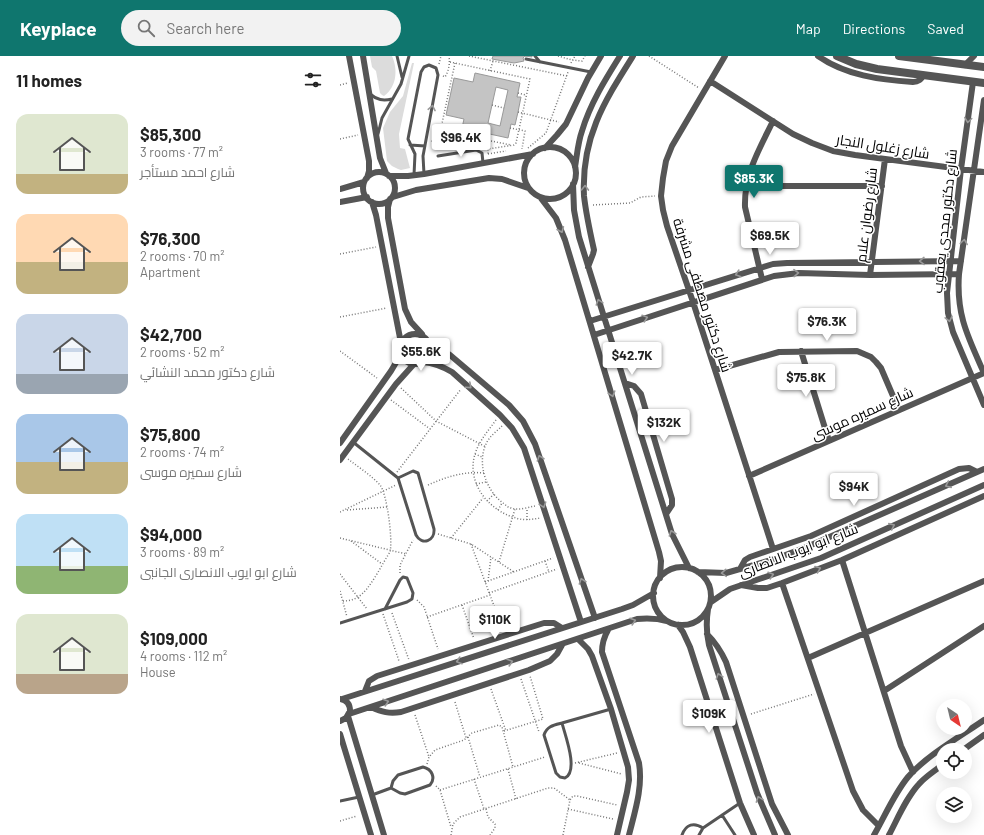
<!DOCTYPE html>
<html lang="en">
<head>
<meta charset="utf-8">
<style>
  body { margin:0; font-family:Barlow,Cairo,sans-serif; background:#f2f2f2; color:#222; height:100vh; display:flex; flex-direction:column; font-size:15px; white-space:nowrap }
  * { box-sizing:border-box; margin:0 }
  p { font-size:13px; color:#767676 }
  .icon { flex:none; width:22px; height:22px; fill:none; stroke:currentColor; stroke-width:2; stroke-linecap:round; stroke-linejoin:round }
  .map { position:relative; flex:1; overflow:hidden }
  .drawer { display:flex; flex-direction:column; background:#fff; width:340px }
  .drawer>* { flex:none }
  .needle { width:26px; rotate:145deg }
  .controls { position:absolute; left:596px; top:643px; display:grid; gap:8px }
  .controls a { display:grid; place-items:center; width:36px; height:36px; border-radius:50%; background:#fff; box-shadow:0 4px 16px #0002; font-size:20px }
  .price { position:absolute; translate:-50% -34px; padding:0 9px; border-radius:4px; background:#fff; color:#222; font-size:13px; line-height:26px; filter:drop-shadow(0 1px 2px #0008) }
  .price::after { content:''; position:absolute; left:50%; top:24px; width:12px; height:9px; margin-left:-6px; background:inherit; clip-path:polygon(0 0,100% 0,50% 100%) }
  .price.selected { background:#0f766e; color:#fff }
  ul { padding:0; list-style:none }
  li { display:flex; align-items:center; gap:12px; height:100px; padding:0 16px }
  li span { display:grid; place-items:center; flex:none; width:112px; height:80px; border-radius:12px; color:#555 }
  li>.icon { margin-inline-start:auto }
  span .icon { width:48px; height:48px; fill:#fffc; stroke-width:1 }
  li b { font-size:17px }
  h2 { display:flex; justify-content:space-between; align-items:center; height:48px; padding:0 16px; font-size:17px }
  header { display:flex; align-items:center; gap:24px; box-sizing:border-box; height:56px; padding:0 20px; background:#0f766e; color:#fff }
  header strong { font-size:19px }
  nav { display:flex; gap:22px; margin-inline-start:auto; font-size:14px }
  .search { width:280px; height:36px; background:#f2f2f2; display:flex; align-items:center; gap:10px; box-sizing:border-box; padding:0 14px; border-radius:22px; color:#767676; font-size:15px }
  main { display:flex; flex:1; min-height:0 }
  .map>svg:first-child { display:block }
  .green { fill:#dcdcdc }
  .building { fill:#c4c4c4; stroke:#999; fill-rule:evenodd }
  .lines { fill:none; stroke-linecap:round; stroke-linejoin:round }
  .path { stroke:#777; stroke-width:1.5; stroke-dasharray:1 2; stroke-linecap:butt }
  .service { stroke:#555; stroke-width:3 }
  .minor { stroke:#555; stroke-width:6 }
  .tertiary { stroke:#555; stroke-width:8 }
  .oneway { stroke:#999 }
  .labels { text-anchor:middle; dominant-baseline:central; stroke-width:3; stroke-linejoin:round; paint-order:stroke }
  .street-label { font-size:14px; fill:#000; stroke:#fff }
</style>
</head>
<body>
<header>
<strong>Keyplace</strong>
<div class="search"><svg class="icon" aria-label="search" viewBox="0 0 24 24"><circle cx="10" cy="10" r="6"/><path d="M15 15l6 6"/></svg>Search here</div>
<nav><a>Map</a><a>Directions</a><a>Saved</a></nav>
</header>
<main>
<section class="drawer">
<h2>11 homes<svg class="icon" aria-label="filters" viewBox="0 0 24 24"><path d="M4 7h16M4 17h16"/><circle cx="9" cy="7" r="2"/><circle cx="15" cy="17" r="2"/></svg></h2>
<ul>
<li><span style="background:linear-gradient(#dfe7d0 75%,#c2b280 0)"><svg class="icon" aria-label="home" viewBox="0 0 24 24"><path d="M3 11l9-7 9 7M6 9v11h12V9"/></svg></span><div><b>$85,300</b><p>3 rooms · 77 m²</p><p>شارع احمد مستأجر</p></div></li>
<li><span style="background:linear-gradient(#ffd9b3 60%,#c2b280 0)"><svg class="icon" aria-label="home" viewBox="0 0 24 24"><path d="M3 11l9-7 9 7M6 9v11h12V9"/></svg></span><div><b>$76,300</b><p>2 rooms · 70 m²</p><p>Apartment</p></div></li>
<li><span style="background:linear-gradient(#c9d6e8 75%,#9aa5b1 0)"><svg class="icon" aria-label="home" viewBox="0 0 24 24"><path d="M3 11l9-7 9 7M6 9v11h12V9"/></svg></span><div><b>$42,700</b><p>2 rooms · 52 m²</p><p>شارع دكتور محمد النشائي</p></div></li>
<li><span style="background:linear-gradient(#a9c7e8 60%,#c2b280 0)"><svg class="icon" aria-label="home" viewBox="0 0 24 24"><path d="M3 11l9-7 9 7M6 9v11h12V9"/></svg></span><div><b>$75,800</b><p>2 rooms · 74 m²</p><p>شارع سميره موسى</p></div></li>
<li><span style="background:linear-gradient(#bfe0f5 65%,#8fb573 0)"><svg class="icon" aria-label="home" viewBox="0 0 24 24"><path d="M3 11l9-7 9 7M6 9v11h12V9"/></svg></span><div><b>$94,000</b><p>3 rooms · 89 m²</p><p>شارع ابو ايوب الانصارى الجانبى</p></div></li>
<li><span style="background:linear-gradient(#dfe7d0 75%,#b9a48a 0)"><svg class="icon" aria-label="home" viewBox="0 0 24 24"><path d="M3 11l9-7 9 7M6 9v11h12V9"/></svg></span><div><b>$109,000</b><p>4 rooms · 112 m²</p><p>House</p></div></li>
</ul>
</section>
<div class="map">
<svg width="644" height="779" viewBox="0 0 644 779">
  <rect width="100%" height="100%" fill="#fff"/>
  <!-- green -->
  <path class="green" d="M30,0h22c6,13 5,31 -8,40l-2,-1 -2,-2 -4,-22 -4,-4z
    M72,7h2l-15,71 1,14 5,1 5,19 -9,2 -3,-1 -6,-3 -5,-5 -4,-33 7,-16 13,-16z"/>
  <!-- building -->
  <path class="building" d="M153,0h39v1l-7,-1 -2,2 1,3 -10,2 -22,-4z
    M135,17l45,10 -3,14h4l-3,15 -3,13 -4,-1 -3,14 -46,-10 2,-9 -18,-4 8,-37 19,4zM156,31l12,3 -8,36 -12,-3z"/>
  <g class="lines">
    <!-- path -->
    <path class="path" d="M129,0l98,20
      M218,0l14,4 10,1 3,-5
      M309,0l50,32
      M110,6l80,17 -14,64 -2,2 -26,4v5
      M231,7l4,-7
      M99,8l2,-8
      M150,15l3,-10
      M103,20l2,1c4,-7 5,-13 4,-21
      M0,29l8,-2
      M178,37l8,2
      M152,49l12,3
      M178,56l41,10
      M170,72l15,3 -3,18
      M101,75l70,14
      M0,83l18,-4
      M91,85l7,1 17,-79
      M188,92l18,-15 22,-61
      M148,98l18,-3
      M253,149l37,-2 11,-6 14,-1
      M0,198l36,-7
      M0,261l47,-9
      M0,295l37,27
      M61,332l35,33 50,26
      M51,344l39,29
      M156,364c-8,11 -17,21 -21,34 -9,29 14,57 41,64 8,3 17,1 25,0
      M162,370c-5,5 -12,10 -15,16 -11,20 -1,49 16,61 3,2 5,5 8,5 8,3 17,-1 24,-2
      M135,398l7,3
      M57,416l64,-83
      M136,428l10,-2
      M88,429c18,-8 36,-14 56,-12
      M147,445l7,-7
      M7,454l40,-3
      M158,454l4,-7
      M0,456l56,-27
      M187,464v-12
      M98,478l33,10 43,28
      M0,482l66,16
      M111,482l32,-40
      M11,485l31,23
      M131,488l32,86
      M205,505l4,11
      M159,506l16,-53
      M60,517v-8l13,-25
      M0,518l27,35
      M148,525l3,-24
      M145,526l68,-24
      M0,535l7,26
      M149,537l68,-24
      M77,544l7,7 14,42
      M3,545c5,0 10,-1 15,-4 12,-7 24,-33 32,-45 3,-11 -3,-59 -10,-67 -9,-10 -22,-18 -32,-26
      M122,549l12,34
      M52,557l17,47
      M43,558l16,47
      M87,561l63,-22
      M181,623l18,53
      M151,633l15,42
      M115,646l11,36
      M411,658l63,-20
      M75,659l14,42
      M164,675l39,-12 -13,-43
      M128,681l12,40
      M235,707l42,-10
      M239,707l43,11
      M87,708l2,-7 6,-7 29,-10 8,-7 27,-8 3,2 11,40
      M168,713l8,30
      M134,723l10,30
      M96,730l4,4 11,37
      M100,734l105,-33
      M146,753l2,8 7,7v4l-5,7
      M228,753l45,10
      M0,765l17,-5
      M111,779l2,-11 7,-7 88,-29h6l16,12
      M223,779l7,-35 3,-4h4l40,9"/>
    <!-- service -->
    <path class="service" d="M57,0l5,21
      M195,0l5,6
      M186,3l65,13
      M30,38c7,6 13,7 22,5
      M38,78l4,-16 19,-34 8,-28
      M70,89l15,1
      M98,100l38,-6 6,3 1,10
      M74,119l1,-21 -7,-15 13,-67 3,-5 5,-2 7,3 2,7 -15,81 1,18
      M13,386l45,36 18,57c6,11 19,6 18,-6l-16,-56 -5,-2 -15,7
      M0,567l67,-21 5,-3 1,-6 -6,-15 -4,-1 -3,3 -15,29
      M222,667c3,12 17,48 3,55l-5,-1 -4,-4 -12,-38c3,-9 10,-10 18,-12z
      M222,667l49,-14
      M83,711c9,2 13,11 7,18l-25,9 -5,-1 -9,-5 2,-7 5,-6z
      M32,739l19,-7
      M0,745l19,-4
      M382,759l13,20
      M342,779c4,-11 12,-13 21,-7
      M359,779l4,-7 37,-25"/>
    <!-- minor -->
    <path class="minor" d="M9,0l20,105v10l-2,7
      M23,0l17,102 6,15
      M385,0l-53,90 -6,15 -3,17 -2,18 2,14 4,16 26,76 80,247
      M478,0c27,19 62,24 95,26 6,0 8,-3 11,-7
      M625,9l9,-9
      M370,25l83,53 19,9 21,8 22,4 129,17
      M633,26l-12,87 -14,124 1,20 5,19 31,73
      M644,44l-25,174c-3,41 9,63 25,99
      M184 117a26 26 0 1 1 52 0a26 26 0 1 1-52 0Z
      M205,92l12,-13 9,-11 22,-46 13,-22
      M235,111c2,-12 3,-25 7,-36 8,-27 23,-51 38,-75
      M23 132a16 16 0 1 1 32 0a16 16 0 1 1-32 0Z
      M49,120h19l16,-2 109,-20
      M233,128l1,26 5,27 93,297 17,34
      M406,130h136
      M0,133l24,-7
      M53,141l23,-7 73,-12 13,1 26,9
      M200,141l16,21 9,22 94,312 2,9 -1,17
      M50,143l-2,8v11l17,91 6,13 11,12
      M0,146l27,-5
      M32,146l4,13 25,128
      M248,211l5,-13 1,-4c-4,-18 -8,-36 -10,-54 -3,-58 20,-94 49,-140
      M530,219l15,-116
      M422,223l-17,-72c-1,-33 14,-57 28,-86
      M250,265l183,-57 14,-1 174,-2
      M60 293a15 15 0 1 1 30 0a15 15 0 1 1-30 0Z
      M254,279l180,-59 25,-3 71,2 89,-1
      M89,285l21,14 59,50 14,16 12,23 60,174
      M461,295l28,90
      M83,306c11,1 19,4 29,10l48,43 12,13 12,20 57,174
      M375,314l64,-18 78,-1 14,6 5,5 5,6 18,42
      M285,327l9,3 7,8 31,105v6l-6,9
      M0,387l51,-72 10,-17
      M0,404l56,-76 18,-20
      M409,420l235,-103
      M502,504l59,186 12,26
      M313 540a29 29 0 1 1 58 0a29 29 0 1 1-58 0Z
      M400,513l5,-9 5,-3 61,-21 148,-67 10,-1 8,4
      M358,516l28,1 49,-14 34,-13 175,-77
      M442,527l71,208 10,19 16,16
      M401,529l17,3h9l15,-5 60,-23 142,-64
      M371,546l19,-13 91,-31 163,-73
      M368,553c-2,13 -2,23 1,36l48,148 18,42
      M338,569l5,7 7,15 50,156 14,32
      M268,574c-4,7 -6,13 -6,22l37,111c4,24 -4,48 -10,72
      M367,578c9,9 14,17 19,28l46,142 16,31
      M238,583l10,10 4,7 19,53 17,58 1,13 -2,12 -10,43
      M468,602l176,-77
      M25,635l4,-10 8,-5 167,-53h10l8,5
      M544,635l100,-65
      M0,643c7,1 10,5 10,12l-4,7 -6,3
      M2,643l280,-90 11,-4 21,-12
      M31,651c11,5 18,7 30,5l128,-42 21,-9 7,-7 5,-9
      M9,658l288,-95c11,-1 19,-1 30,2
      M8,660l36,119
      M0,678l31,101
      M623,694l21,-15
      M534,779c11,-19 20,-41 34,-58 18,-21 53,-41 76,-57
      M549,779c9,-17 17,-37 30,-51 7,-8 16,-13 24,-20"/>
    <!-- tertiary -->
    <path class="tertiary" d="M497,0l19,8 21,5 107,14
      M559,0l85,11"/>
  </g>
  <!-- one-way arrows -->
  <defs><path id="oneway-chevron" d="M-2-3.5L2.5 0L-2 3.5" fill="none" stroke-width="1.6" stroke-linecap="round" stroke-linejoin="round"/></defs>
  <g class="oneway">
    <use href="#oneway-chevron" transform="translate(92 52) rotate(-79)"/>
    <use href="#oneway-chevron" transform="translate(628 64) rotate(98)"/>
    <use href="#oneway-chevron" transform="translate(245 132) rotate(-89)"/>
    <use href="#oneway-chevron" transform="translate(221 174) rotate(67)"/>
    <use href="#oneway-chevron" transform="translate(624 186) rotate(-82)"/>
    <use href="#oneway-chevron" transform="translate(582 205) rotate(179)"/>
    <use href="#oneway-chevron" transform="translate(456 217) rotate(-1)"/>
    <use href="#oneway-chevron" transform="translate(398 218) rotate(163)"/>
    <use href="#oneway-chevron" transform="translate(259 246) rotate(-108)"/>
    <use href="#oneway-chevron" transform="translate(305 262) rotate(-18)"/>
    <use href="#oneway-chevron" transform="translate(609 263) rotate(78)"/>
    <use href="#oneway-chevron" transform="translate(129 330) rotate(42)"/>
    <use href="#oneway-chevron" transform="translate(272 338) rotate(73)"/>
    <use href="#oneway-chevron" transform="translate(200 402) rotate(-109)"/>
    <use href="#oneway-chevron" transform="translate(608 429) rotate(156)"/>
    <use href="#oneway-chevron" transform="translate(203 449) rotate(72)"/>
    <use href="#oneway-chevron" transform="translate(552 470) rotate(-24)"/>
    <use href="#oneway-chevron" transform="translate(332 477) rotate(-109)"/>
    <use href="#oneway-chevron" transform="translate(478 513) rotate(-21)"/>
    <use href="#oneway-chevron" transform="translate(384 517) rotate(176)"/>
    <use href="#oneway-chevron" transform="translate(431 519) rotate(-18)"/>
    <use href="#oneway-chevron" transform="translate(242 525) rotate(-109)"/>
    <use href="#oneway-chevron" transform="translate(293 565) rotate(-17)"/>
    <use href="#oneway-chevron" transform="translate(119 605) rotate(162)"/>
    <use href="#oneway-chevron" transform="translate(170 606) rotate(-18)"/>
    <use href="#oneway-chevron" transform="translate(379 620) rotate(-108)"/>
    <use href="#oneway-chevron" transform="translate(46 646) rotate(-18)"/>
    <use href="#oneway-chevron" transform="translate(419 743) rotate(-110)"/>
  </g>
  <g class="labels">
    <!-- street labels -->
    <g class="street-label">
      <text transform="translate(543 90) rotate(9)">شارع زغلول النجار</text>
      <text transform="translate(526 159) rotate(-83)">شارع رضوان علام</text>
      <text transform="translate(604 165) rotate(-84)">شارع دكتور مجدى يعقوب</text>
      <text transform="translate(363 239) rotate(72)">شارع دكتور مصطفى مشرفة</text>
      <text transform="translate(522 357) rotate(-24)">شارع سميره موسى</text>
      <text transform="translate(458 494) rotate(-21)">شارع ابو ايوب الانصارى</text>
    </g>
  </g>
</svg>
<div class="controls">
<a><svg class="needle" viewBox="-14 -14 28 28"><path d="M0-13l5 13h-10z" fill="#e53935"/><path d="M0 13l5-13h-10z" fill="#767676"/></svg></a>
<a><svg class="icon" aria-label="locate" viewBox="0 0 24 24"><circle cx="12" cy="12" r="6"/><path d="M12 2v4M12 18v4M2 12h4M18 12h4"/></svg></a>
<a><svg class="icon" aria-label="layers" viewBox="0 0 24 24"><path d="M12 4l9 5-9 5-9-5zM3 14l9 5 9-5"/></svg></a>
</div>
<b class="price" style="left:121px;top:102px">$96.4K</b>
<b class="price selected" style="left:414px;top:143px">$85.3K</b>
<b class="price" style="left:430px;top:200px">$69.5K</b>
<b class="price" style="left:487px;top:286px">$76.3K</b>
<b class="price" style="left:81px;top:316px">$55.6K</b>
<b class="price" style="left:292px;top:320px">$42.7K</b>
<b class="price" style="left:466px;top:342px">$75.8K</b>
<b class="price" style="left:324px;top:387px">$132K</b>
<b class="price" style="left:514px;top:451px">$94K</b>
<b class="price" style="left:155px;top:584px">$110K</b>
<b class="price" style="left:369px;top:678px">$109K</b>
</div>
</main>
</body>
</html>
